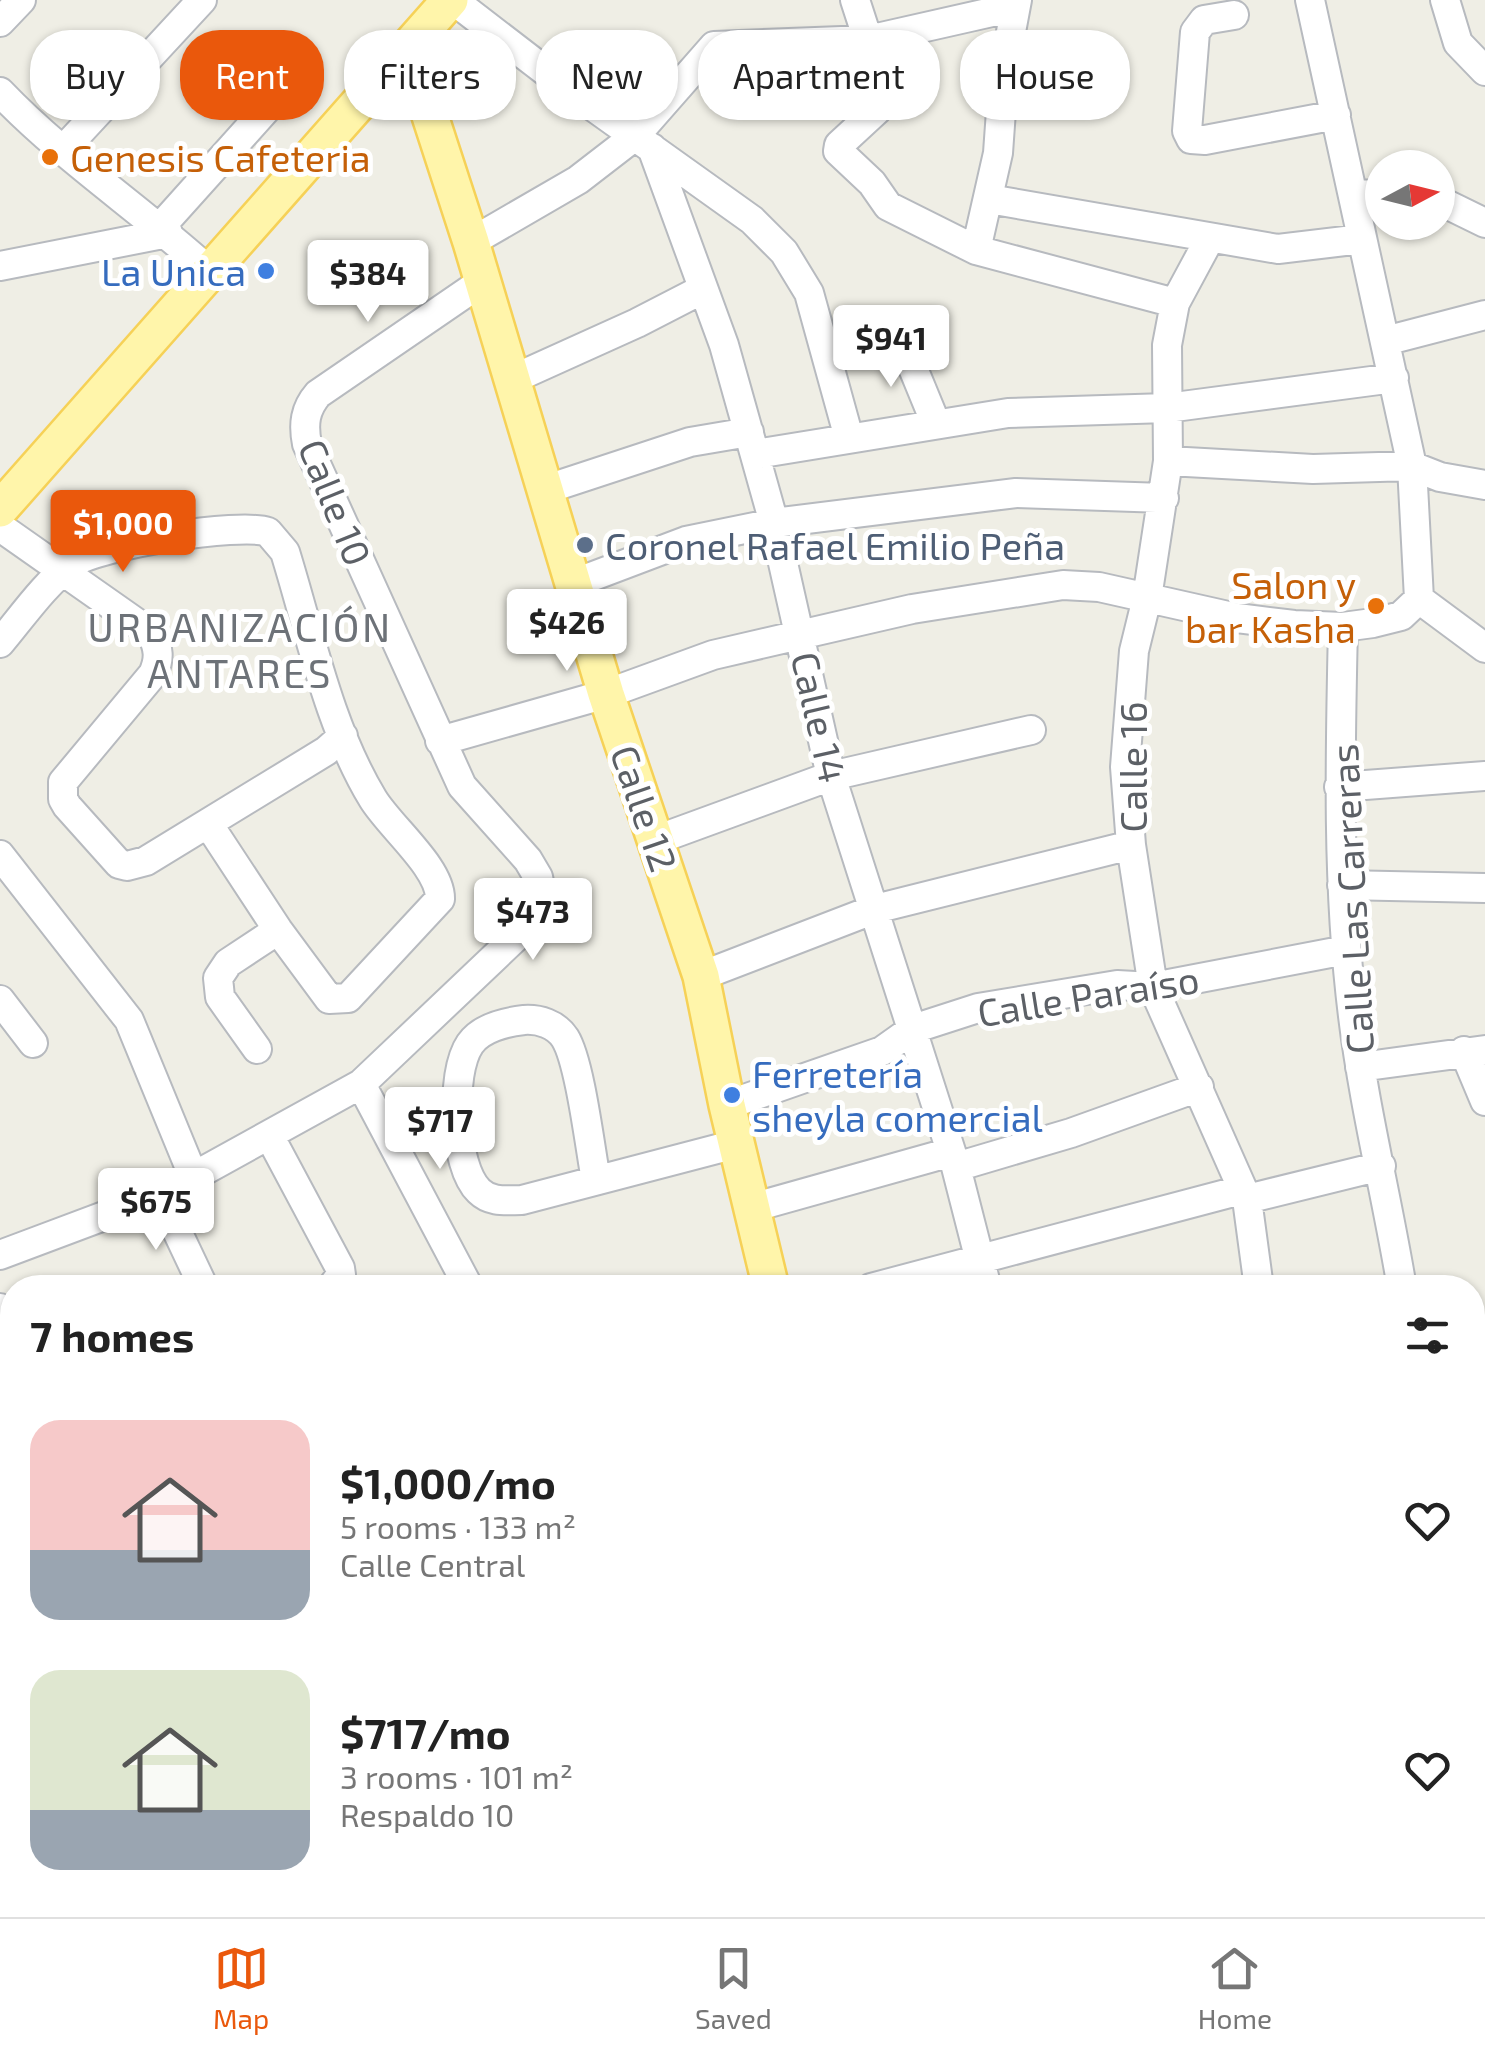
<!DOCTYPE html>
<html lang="en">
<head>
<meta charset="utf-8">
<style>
  body { margin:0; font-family:"Exo 2",sans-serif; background:#f2f2f2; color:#222; height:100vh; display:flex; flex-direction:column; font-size:38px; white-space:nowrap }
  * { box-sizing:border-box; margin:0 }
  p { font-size:32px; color:#767676 }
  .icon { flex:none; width:55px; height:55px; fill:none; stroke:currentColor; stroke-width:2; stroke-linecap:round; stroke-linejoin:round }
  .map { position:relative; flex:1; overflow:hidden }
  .drawer { position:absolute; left:0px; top:1275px; width:1485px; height:642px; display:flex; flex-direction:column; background:#fff; border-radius:40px 40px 0 0; box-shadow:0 2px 8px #0004 }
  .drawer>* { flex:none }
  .guide { position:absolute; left:30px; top:30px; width:1425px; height:90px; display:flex; gap:20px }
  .needle { width:65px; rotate:83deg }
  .tools { position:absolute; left:1365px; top:150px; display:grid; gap:20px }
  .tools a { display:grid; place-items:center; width:90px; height:90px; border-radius:50%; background:#fff; box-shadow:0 2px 8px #0004; font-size:50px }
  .price { position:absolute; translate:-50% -85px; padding:0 22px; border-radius:10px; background:#fff; color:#222; font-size:32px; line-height:65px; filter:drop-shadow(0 2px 5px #0008) }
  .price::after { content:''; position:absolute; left:50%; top:60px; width:30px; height:22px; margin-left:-15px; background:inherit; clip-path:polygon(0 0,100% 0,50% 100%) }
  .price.current { background:#ea580c; color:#fff }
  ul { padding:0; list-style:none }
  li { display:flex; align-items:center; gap:30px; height:250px; padding:0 30px }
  li span { display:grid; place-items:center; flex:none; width:280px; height:200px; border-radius:30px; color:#555 }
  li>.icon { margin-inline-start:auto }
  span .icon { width:120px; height:120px; fill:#fffc; stroke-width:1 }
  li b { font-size:42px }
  h2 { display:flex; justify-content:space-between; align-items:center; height:120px; padding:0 30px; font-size:42px }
  .chip { padding:0 35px; border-radius:40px; background:#fff; box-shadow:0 2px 8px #0004; font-size:35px; line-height:90px }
  .chip.current { background:#ea580c; color:#fff }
  .dock { display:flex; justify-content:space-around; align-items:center; height:140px; border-top:2px solid #e0e0e0; background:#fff; font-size:28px; color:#767676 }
  .dock a { display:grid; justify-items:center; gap:5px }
  .dock .current { color:#ea580c }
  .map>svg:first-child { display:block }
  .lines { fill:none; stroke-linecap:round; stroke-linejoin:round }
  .minor-casing { stroke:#b7babf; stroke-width:32 }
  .major-casing { stroke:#f6d157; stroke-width:40 }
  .minor { stroke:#fff; stroke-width:28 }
  .major { stroke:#fff5aa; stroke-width:35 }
  .food-dot { fill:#e8710a; stroke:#fff; stroke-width:4 }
  .shop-dot { fill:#3f7fe0; stroke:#fff; stroke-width:4 }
  .service-dot { fill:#5c6f8a; stroke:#fff; stroke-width:4 }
  .labels { text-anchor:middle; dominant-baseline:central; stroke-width:10; stroke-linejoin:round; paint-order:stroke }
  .food-label { font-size:38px; fill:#c56008; stroke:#fff; text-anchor:start }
  .shop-label { font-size:38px; fill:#366cbe; stroke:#fff; text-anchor:end }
  .street-label { font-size:38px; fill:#5c6066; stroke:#fff }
  .service-label { font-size:38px; fill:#4e5e75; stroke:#fff; text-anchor:start }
  .neighbourhood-label { font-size:40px; letter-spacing:2.5px; fill:#6d7278; stroke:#fff }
</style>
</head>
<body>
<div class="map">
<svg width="1485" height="1917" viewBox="0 0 1485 1917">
  <rect width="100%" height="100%" fill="#efeee5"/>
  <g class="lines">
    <!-- minor casing -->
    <g class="minor-casing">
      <path id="minor" d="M453,0l117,90 182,130 32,32 25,41 40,145
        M855,0l13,40 10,69 -39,36 -1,6 34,32 16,23 88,44 199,53
        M1310,0l102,466 7,133 66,49
        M1445,0l13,43 27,28
        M1234,15l-30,5 -9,12 -8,99 4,8 14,1 131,-25
        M0,22l21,-22
        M0,92c63,66 142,118 210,180
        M652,148l72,197 50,178 57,253 125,391 31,121
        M64,149l138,-149
        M1353,194l29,1
        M989,199l289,50 84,-10
        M1438,200l47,23
        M1210,238l-35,65 -8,42 1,116 -21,137 -13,53 -9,116 6,78 22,142 94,212 12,89
        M471,242l107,-62 57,-44 79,-90 154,-6 146,-33
        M976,250l22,-97 6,-84 13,-69
        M0,266l168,-33 -4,-10 140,-156
        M899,334l37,90
        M1385,341l100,-26
        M513,379l124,-56 66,-34
        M756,454l252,-41 159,-5 227,-30
        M1168,461l145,8 99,-3 28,11 45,8
        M547,489l143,-47 59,-10
        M0,527l151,106c8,15 9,26 2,41l-90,108v17l4,7 52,58 8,2 19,-5 180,-110 17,-15
        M575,583l111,-42 88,-18 242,-30 148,5
        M1343,627c-3,130 -6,260 10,389 11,91 34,181 49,272
        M0,643c22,-26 45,-60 73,-80 25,-18 167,-41 195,-31l17,20c25,81 44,175 88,247 17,28 68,69 67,100l-92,99 -19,1 -51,-69 -69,-105
        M440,741l166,-47 107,-39 199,-46 151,-24 36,2 138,31 57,7 49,2 30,-4 28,-7 18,-17
        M1339,787l146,-11
        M656,840l175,-64 200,-46
        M0,855l129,165 65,158
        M1342,885l143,3
        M701,976l174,-67 256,-64
        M0,1000l33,43
        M257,1049l-37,-52 -2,-19 10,-15 50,-33
        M1464,1051l21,50
        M1360,1067l125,-17
        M361,1084l108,204
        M727,1105l155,-54 31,-22 65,-21 139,-23 36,2 193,-37
        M269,1135l71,133 1,7 -10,13
        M956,1167l115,-34 128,-46
        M596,1180c-6,-32 -16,-118 -31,-142 -9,-14 -26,-19 -41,-18 -18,2 -43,8 -54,24 -20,29 -17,122 9,147 12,12 28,9 43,9l214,-56
        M160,1195l44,93
        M1247,1199l134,-33
        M751,1208l200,-56
        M0,1255l160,-60 201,-111 177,-168 4,-19 -4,-20 -10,-17 -66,-74 -155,-342c-4,-20 -2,-35 11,-50l165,-113
        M871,1288l370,-98
        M0,1308l12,58
        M1472,1347l13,-3
        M0,1435h12
        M1472,1507l13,50
        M0,1534l12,-4
        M1472,1651l13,-2
        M0,1677l12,-3
        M1472,1883l13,-2
        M322,1905l2,12
        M510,1905l6,12
        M654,1905l5,12
        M1112,1905l2,12
        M1355,1905l1,12
        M94,1917v-12"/>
    </g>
    <!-- major casing -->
    <g class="major-casing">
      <path id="major" d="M408,48l63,194 135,452 95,282 26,129 44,183
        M0,509l450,-509
        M908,1905l2,12"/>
    </g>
    <!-- minor -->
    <use href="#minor" class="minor"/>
    <!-- major -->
    <use href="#major" class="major"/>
  </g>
  <!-- markers -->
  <g class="food-dot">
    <circle cx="50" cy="157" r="10"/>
    <circle cx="1376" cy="606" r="10"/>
  </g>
  <g class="shop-dot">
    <circle cx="266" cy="271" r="10"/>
    <circle cx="732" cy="1095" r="10"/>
  </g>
  <circle class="service-dot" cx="585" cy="545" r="10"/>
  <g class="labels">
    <!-- food labels -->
    <g class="food-label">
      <text x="70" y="157">Genesis Cafeteria</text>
      <text x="1356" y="584" text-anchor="end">Salon y<tspan x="1356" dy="44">bar Kasha</tspan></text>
    </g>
    <!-- shop labels -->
    <g class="shop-label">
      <text x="246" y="271">La Unica</text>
      <text x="752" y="1073" text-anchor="start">Ferretería<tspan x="752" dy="44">sheyla comercial</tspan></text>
    </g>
    <!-- street labels -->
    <g class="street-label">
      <text transform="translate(336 502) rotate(68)">Calle 10</text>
      <text transform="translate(820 717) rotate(77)">Calle 14</text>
      <text transform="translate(1132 767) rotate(-90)">Calle 16</text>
      <text transform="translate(645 808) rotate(71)">Calle 12</text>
      <text transform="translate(1351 899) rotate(-93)">Calle Las Carreras</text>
      <text transform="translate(1088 995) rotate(-9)">Calle Paraíso</text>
    </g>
    <!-- service labels -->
    <g class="service-label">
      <text x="605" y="545">Coronel Rafael Emilio Peña</text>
    </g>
    <!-- neighbourhood labels -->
    <g class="neighbourhood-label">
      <text x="240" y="626">URBANIZACIÓN<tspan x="240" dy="46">ANTARES</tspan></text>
    </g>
  </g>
</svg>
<div class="tools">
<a><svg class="needle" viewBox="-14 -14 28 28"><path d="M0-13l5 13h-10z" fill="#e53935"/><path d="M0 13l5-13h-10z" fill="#767676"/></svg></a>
</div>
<b class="price" style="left:368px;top:325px">$384</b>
<b class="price" style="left:891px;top:390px">$941</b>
<b class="price current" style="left:123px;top:575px">$1,000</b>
<b class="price" style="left:567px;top:674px">$426</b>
<b class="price" style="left:533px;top:963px">$473</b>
<b class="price" style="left:440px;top:1172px">$717</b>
<b class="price" style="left:156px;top:1253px">$675</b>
<div class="guide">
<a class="chip">Buy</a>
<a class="chip current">Rent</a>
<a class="chip">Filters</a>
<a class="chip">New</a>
<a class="chip">Apartment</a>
<a class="chip">House</a>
</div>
<section class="drawer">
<h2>7 homes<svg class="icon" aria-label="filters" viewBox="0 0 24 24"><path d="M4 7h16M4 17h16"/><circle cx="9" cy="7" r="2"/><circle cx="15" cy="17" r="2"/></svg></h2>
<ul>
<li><span style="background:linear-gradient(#f6c9c9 65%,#9aa5b1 0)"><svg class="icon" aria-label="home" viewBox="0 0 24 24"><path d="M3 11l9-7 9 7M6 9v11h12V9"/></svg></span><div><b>$1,000/mo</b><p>5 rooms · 133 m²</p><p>Calle Central</p></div><svg class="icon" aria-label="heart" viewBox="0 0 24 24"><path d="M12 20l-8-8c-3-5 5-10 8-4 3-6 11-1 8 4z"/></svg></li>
<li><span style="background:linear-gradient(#dfe7d0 70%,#9aa5b1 0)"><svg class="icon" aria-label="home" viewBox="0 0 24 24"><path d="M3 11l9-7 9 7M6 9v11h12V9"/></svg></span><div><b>$717/mo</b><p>3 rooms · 101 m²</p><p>Respaldo 10</p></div><svg class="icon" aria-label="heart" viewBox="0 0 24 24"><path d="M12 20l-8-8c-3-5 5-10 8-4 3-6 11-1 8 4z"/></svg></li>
</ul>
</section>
</div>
<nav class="dock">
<a class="current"><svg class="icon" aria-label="map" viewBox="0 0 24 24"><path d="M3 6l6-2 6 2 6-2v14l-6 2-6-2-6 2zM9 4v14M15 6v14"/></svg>Map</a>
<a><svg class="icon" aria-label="saved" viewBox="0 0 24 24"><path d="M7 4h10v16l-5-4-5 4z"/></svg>Saved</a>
<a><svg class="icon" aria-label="home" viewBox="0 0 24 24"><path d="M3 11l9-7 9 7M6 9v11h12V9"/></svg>Home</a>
</nav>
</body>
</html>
